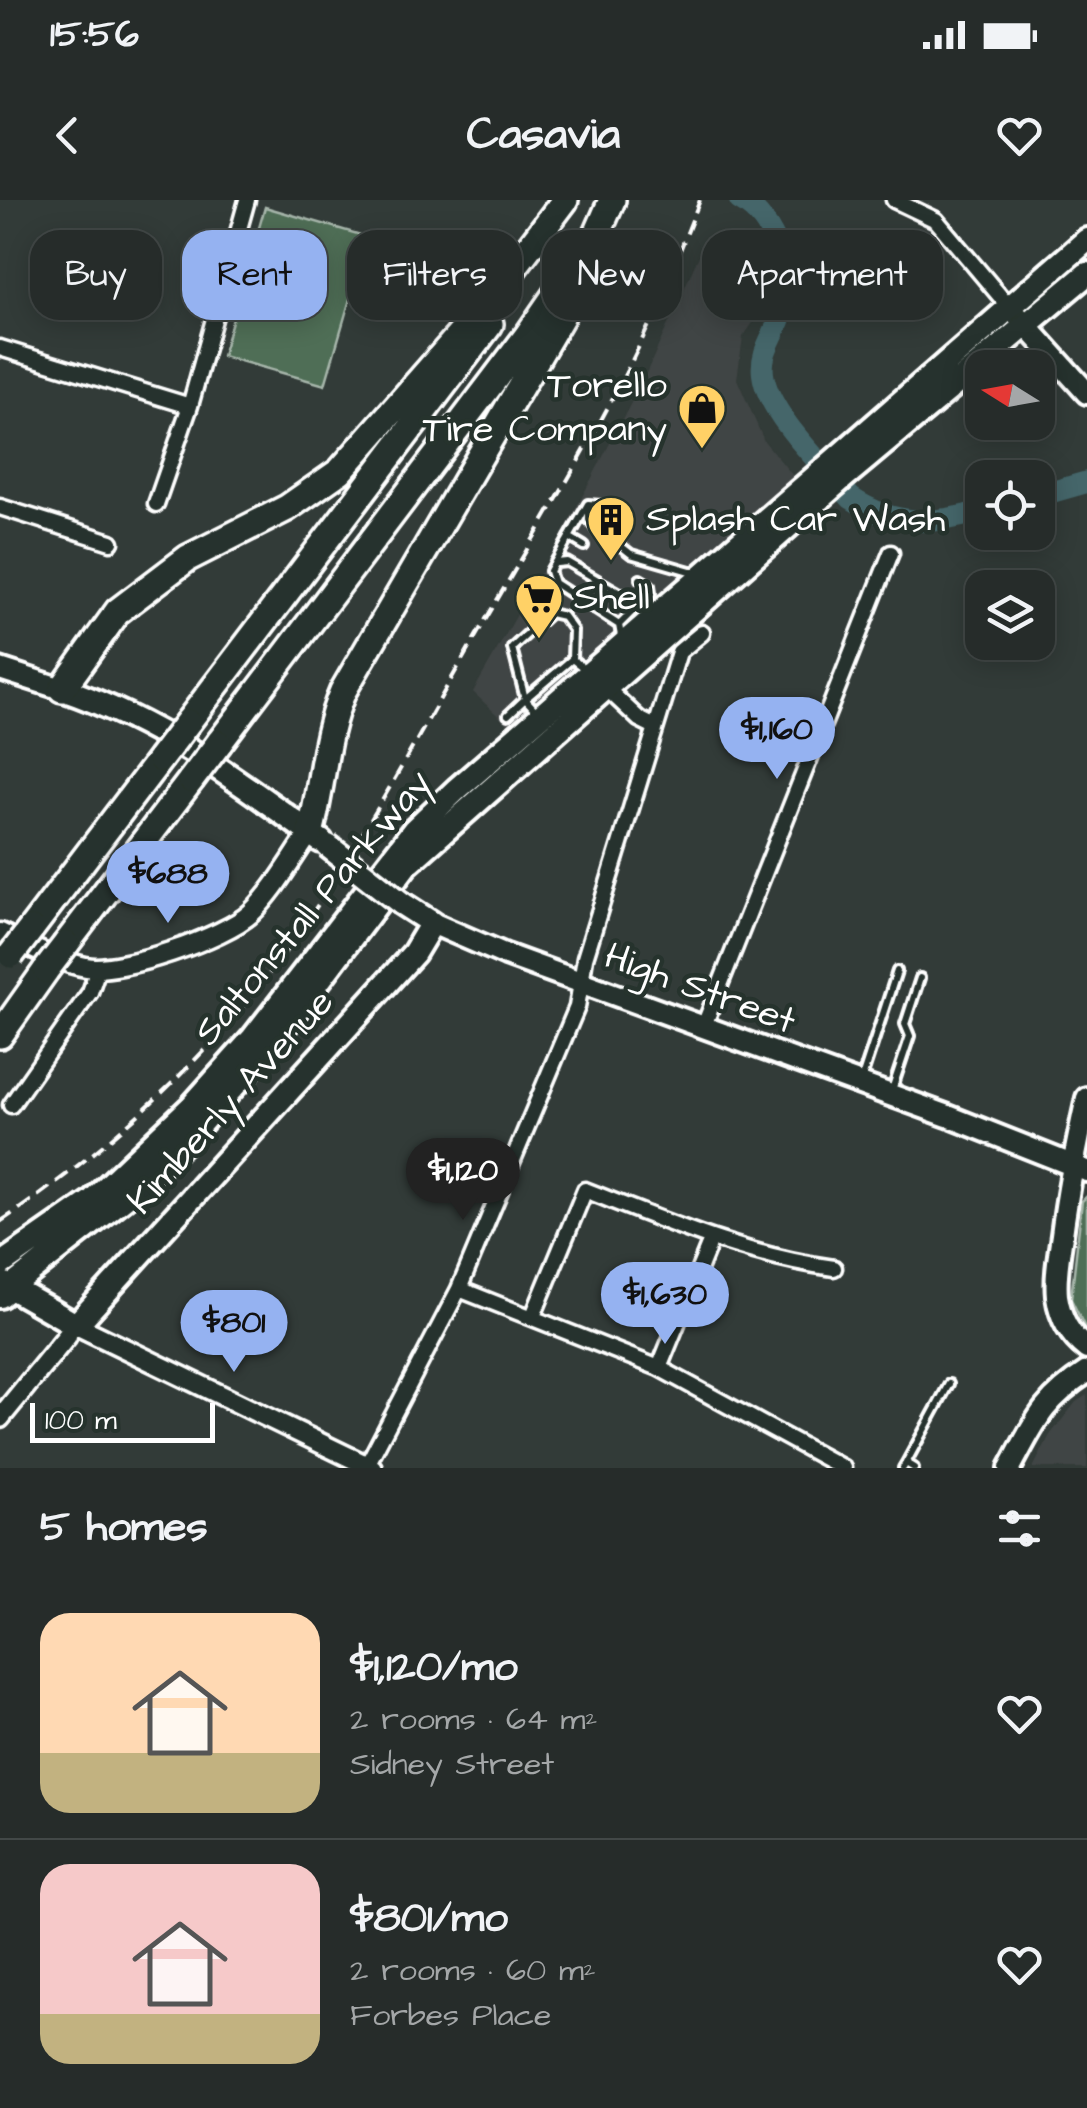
<!DOCTYPE html>
<html lang="en">
<head>
<meta charset="utf-8">
<style>
  body { margin:0; font-family:"Architects Daughter",sans-serif; background:#2e3432; color:#f1f3f6; height:100vh; display:flex; flex-direction:column; font-size:38px; white-space:nowrap }
  * { box-sizing:border-box; margin:0 }
  p { font-size:32px; color:#a4a7a8 }
  .icon { flex:none; width:55px; height:55px; fill:none; stroke:currentColor; stroke-width:2; stroke-linecap:round; stroke-linejoin:round }
  .map { position:relative; height:1268px; overflow:hidden }
  .side { display:flex; flex-direction:column; background:#262c2a; flex:1 }
  .side>* { flex:none }
  .guide { position:absolute; left:30px; top:30px; width:1028px; height:90px; display:flex; gap:20px }
  .needle { width:65px; rotate:281deg }
  .fabs { position:absolute; left:965px; top:150px; display:grid; gap:20px }
  .fabs a { display:grid; place-items:center; width:90px; height:90px; border-radius:20px; background:#262c2a; box-shadow:0 5px 25px #0003,0 0 0 2px #424847; font-size:50px }
  .scale { position:absolute; left:30px; bottom:25px; width:185px; box-sizing:border-box; padding-left:10px; border:5px solid #fff; border-top:0; font-size:28px; line-height:35px; white-space:nowrap; color:#fff; -webkit-text-stroke:8px #26332d; paint-order:stroke }
  .price { position:absolute; translate:-50% -85px; padding:0 22px; border-radius:35px; background:#95b2f1; color:#111; font-size:32px; line-height:65px; filter:drop-shadow(0 2px 5px #0008) }
  .price::after { content:''; position:absolute; left:50%; top:60px; width:30px; height:22px; margin-left:-15px; background:inherit; clip-path:polygon(0 0,100% 0,50% 100%) }
  .price.on { background:#222; color:#fff }
  ul { padding:0; list-style:none }
  li { display:flex; align-items:center; gap:30px; height:250px; padding:0 40px }
  li+li { border-top:2px solid #424847 }
  li span { display:grid; place-items:center; flex:none; width:280px; height:200px; border-radius:30px; color:#555 }
  li>.icon { margin-inline-start:auto }
  span .icon { width:120px; height:120px; fill:#fffc; stroke-width:1 }
  li b { font-size:42px }
  h2 { display:flex; justify-content:space-between; align-items:center; height:120px; padding:0 40px; font-size:42px }
  .chip { padding:0 35px; border-radius:30px; background:#262c2a; box-shadow:0 5px 25px #0003,0 0 0 2px #424847; font-size:35px; line-height:90px }
  .chip.on { background:#95b2f1; color:#111 }
  .status { display:flex; justify-content:space-between; align-items:center; height:70px; padding:0 50px; background:#262c2a; direction:ltr }
  .status svg { height:28px; fill:currentColor }
  header { display:flex; justify-content:space-between; align-items:center; height:130px; padding:0 40px; background:#262c2a; font-size:45px; font-weight:800 }
  .map>svg:first-child { display:block }
  .built { fill:#414545 }
  .green { fill:#4f6e57; stroke:#a7b6ab; stroke-width:2.5 }
  .lines { fill:none; stroke-linecap:round; stroke-linejoin:round }
  .river { stroke:#44666a; stroke-width:22 }
  .service-casing { stroke:#fff; stroke-width:14 }
  .minor-casing { stroke:#fff; stroke-width:21 }
  .tertiary-casing { stroke:#fff; stroke-width:25 }
  .secondary-casing { stroke:#fff; stroke-width:28 }
  .primary-casing { stroke:#fff; stroke-width:30 }
  .motorway-casing { stroke:#fff; stroke-width:32 }
  .service { stroke:#26332d; stroke-width:6 }
  .minor { stroke:#26332d; stroke-width:14 }
  .tertiary { stroke:#26332d; stroke-width:18 }
  .secondary { stroke:#26332d; stroke-width:20 }
  .primary { stroke:#26332d; stroke-width:22 }
  .motorway { stroke:#26332d; stroke-width:25 }
  .rail { stroke:#fff; stroke-width:4; stroke-dasharray:15 8; stroke-linecap:butt }
  .primary-bridge-casing { stroke:#fff; stroke-width:30; stroke-linecap:butt }
  .motorway-bridge-casing { stroke:#fff; stroke-width:32; stroke-linecap:butt }
  .primary-bridge { stroke:#26332d; stroke-width:22 }
  .motorway-bridge { stroke:#26332d; stroke-width:25 }
  .labels { text-anchor:middle; dominant-baseline:central; stroke-width:9; stroke-linejoin:round; paint-order:stroke }
  .poi-label { font-size:38px; fill:#fff; stroke:#26332d; text-anchor:start }
  .street-label { font-size:38px; fill:#fff; stroke:#26332d }
</style>
</head>
<body>
<div class="status"><b>15:56</b><svg viewBox="0 0 49 12"><path d="M0 12V9h3v3zM5 12V6h3v6zM10 12V3h3v9zM15 12V0h3v12zM26 1h20v11H26zM47 4h2v5h-2z"/></svg></div>
<header><svg class="icon" aria-label="back" viewBox="0 0 24 24"><path d="M15 5l-7 7 7 7"/></svg>Casavia<svg class="icon" aria-label="heart" viewBox="0 0 24 24"><path d="M12 20l-8-8c-3-5 5-10 8-4 3-6 11-1 8 4z"/></svg></header>
<div class="map">
<svg width="1087" height="1268" viewBox="0 0 1087 1268">
  <rect width="100%" height="100%" fill="#323b38"/>
  <filter id="ink" filterUnits="userSpaceOnUse"><feTurbulence type="fractalNoise" baseFrequency=".01" numOctaves="2"/><feDisplacementMap in="SourceGraphic" scale="20" xChannelSelector="R" yChannelSelector="G"/><feConvolveMatrix kernelMatrix="1 2 1 2 8 2 1 2 1" color-interpolation-filters="sRGB"/></filter>
  <g filter="url(#ink)">
    <!-- built -->
    <path class="built" d="M706,40l29,17 16,24 8,33 -16,23 -6,42 27,62 34,41 -286,247 -39,-37 86,-151 85,-163z
      M1087,1195v73h-54l17,-33 26,-33z"/>
    <!-- green -->
    <path class="green" d="M265,7l103,30 -43,148 -103,-29z
      M1087,996v136l-16,-33 11,-98z"/>
    <g class="lines">
      <!-- river -->
      <path class="river" d="M740,0c36,20 54,77 41,115 -6,20 -21,36 -18,59 5,41 61,92 88,124 44,29 83,27 131,13
        M1038,296l49,-14"/>
      <!-- service casing -->
      <g class="service-casing">
        <path id="service" d="M589,307v13l13,17 10,2
          M590,307l21,31
          M569,337l15,9
          M557,363l10,-1 72,42
          M619,425l32,-32 -1,-8 -10,-6
          M621,436l-2,-11 -65,-42 -4,-12 38,-67 13,1 12,15 -1,19 19,15 66,19
          M538,513l-13,-14 47,-40 13,10
          M508,515l17,-16 -13,-51 38,-35 13,3 10,14 -1,29
          M862,878l35,-107
          M892,890l18,-54 -5,-12 15,-46
          M906,1263l43,-79
          M903,1268l3,-5 8,5"/>
      </g>
      <!-- minor casing -->
      <g class="minor-casing">
        <path id="minor" d="M894,0l42,20 74,88
          M0,148l190,58
          M156,304l34,-98 57,-206
          M0,307l111,35
          M605,487l34,32 16,8
          M703,828l188,-475
          M11,905l79,-113 8,-23
          M459,1089l200,79 184,100
          M533,1116l52,-126c82,32 161,66 249,78
          M659,1168l52,-128
          M367,1265l92,-176 118,-282 8,-49 94,-306 23,-19"/>
      </g>
      <!-- tertiary casing -->
      <g class="tertiary-casing">
        <path id="tertiary" d="M0,733c27,12 57,29 86,34 33,7 140,-30 165,-54 23,-22 40,-53 59,-80
          M76,1125l296,143
          M0,1218l67,-82"/>
      </g>
      <!-- secondary casing -->
      <g class="secondary-casing">
        <path id="secondary" d="M1015,113l72,80
          M0,469l62,20
          M432,723l74,32 442,161 139,55
          M1087,898c-10,45 -19,90 -25,137 -3,20 -7,41 -5,61 3,21 13,40 30,53
          M1010,1268c25,-46 32,-67 77,-96"/>
      </g>
      <!-- primary casing -->
      <g class="primary-casing">
        <path id="primary" d="M62,489c98,33 177,92 259,152
          M0,1065l92,-64 99,-94 62,-69 161,-208 43,-41 630,-549
          M1,1082l75,43 338,-372 18,-30 -31,-20
          M0,1096l133,-105 49,-47 87,-97 137,-182 439,-389 242,-202"/>
      </g>
      <!-- motorway casing -->
      <g class="motorway-casing">
        <path id="motorway" d="M62,489l56,-78 70,-53 99,-50 53,-37 144,-164 81,-107
          M188,522l302,-398
          M219,543l308,-407 31,-45
          M310,633c13,-47 13,-96 33,-142l218,-374 51,-117
          M31,729l129,-170
          M66,744l125,-164
          M0,835l46,-65"/>
      </g>
      <!-- service -->
      <use href="#service" class="service"/>
      <!-- minor -->
      <use href="#minor" class="minor"/>
      <!-- tertiary -->
      <use href="#tertiary" class="tertiary"/>
      <!-- secondary -->
      <use href="#secondary" class="secondary"/>
      <!-- primary -->
      <use href="#primary" class="primary"/>
      <!-- motorway -->
      <use href="#motorway" class="motorway"/>
      <!-- rail -->
      <path class="rail" d="M0,1022c84,-56 161,-122 228,-198 99,-113 169,-252 244,-381 63,-109 131,-216 183,-331 16,-37 30,-75 45,-112"/>
      <!-- primary-bridge casing -->
      <g class="primary-bridge-casing">
        <path id="primary-bridge" d="M328,646l73,57"/>
      </g>
      <!-- motorway-bridge casing -->
      <g class="motorway-bridge-casing">
        <path id="motorway-bridge" d="M160,559l28,-37
          M191,580l28,-37
          M11,755l20,-26
          M46,770l20,-26"/>
      </g>
      <!-- primary-bridge -->
      <use href="#primary-bridge" class="primary-bridge"/>
      <!-- motorway-bridge -->
      <use href="#motorway-bridge" class="motorway-bridge"/>
    </g>
  </g>
  <!-- icons -->
  <defs>
    <g id="shop-pin" transform="scale(2.5)"><path d="M0 17L-7.5 6A9.5 9.5 0 1 1 7.5 6Z" fill="#ffd166" stroke="#26332d"/><path d="M-5-2.5h2.3a2.7 3.5 0 0 1 5.4 0H5L5.5 6h-11ZM-1.5-2.5h3a1.5 2.3 0 0 0-3 0Z" fill="#111"/></g>
    <g id="building-pin" transform="scale(2.5)"><path d="M0 17L-7.5 6A9.5 9.5 0 1 1 7.5 6Z" fill="#ffd166" stroke="#26332d"/><path d="M-4-6H4V6H1V3H-1V6H-4ZM-2.5-4.3h1.7v1.8h-1.7ZM.8-4.3h1.7v1.8H.8ZM-2.5-1h1.7V.8h-1.7ZM.8-1h1.7V.8H.8Z" fill="#111"/></g>
    <g id="supermarket-pin" transform="scale(2.5)"><path d="M0 17L-7.5 6A9.5 9.5 0 1 1 7.5 6Z" fill="#ffd166" stroke="#26332d"/><path d="M-6-5.5h2.5l.6 2H6L4.5 2H-2.5L-4.4-4H-6ZM-1.5 3.2a1.3 1.3 0 1 0 .1 0ZM3 3.2a1.3 1.3 0 1 0 .1 0Z" fill="#111"/></g>
  </defs>
  <g fill-rule="evenodd">
    <use href="#shop-pin" x="702" y="208"/>
    <use href="#building-pin" x="611" y="320"/>
    <use href="#supermarket-pin" x="539" y="398"/>
  </g>
  <g class="labels">
    <!-- poi labels -->
    <g class="poi-label">
      <text x="667" y="186" text-anchor="end">Torello<tspan x="667" dy="44">Tire Company</tspan></text>
      <text x="646" y="320">Splash Car Wash</text>
      <text x="574" y="398">Shell</text>
    </g>
    <!-- street labels -->
    <g class="street-label">
      <text transform="translate(313 708) rotate(-50)">Saltonstall Parkway</text>
      <text transform="translate(700 789) rotate(20)">High Street</text>
      <text transform="translate(231 902) rotate(-48)">Kimberly Avenue</text>
    </g>
  </g>
</svg>
<div class="fabs">
<a><svg class="needle" viewBox="-14 -14 28 28"><path d="M0-13l5 13h-10z" fill="#e53935"/><path d="M0 13l5-13h-10z" fill="#a4a7a8"/></svg></a>
<a><svg class="icon" aria-label="locate" viewBox="0 0 24 24"><circle cx="12" cy="12" r="6"/><path d="M12 2v4M12 18v4M2 12h4M18 12h4"/></svg></a>
<a><svg class="icon" aria-label="layers" viewBox="0 0 24 24"><path d="M12 4l9 5-9 5-9-5zM3 14l9 5 9-5"/></svg></a>
</div>
<div class="scale">100 m</div>
<b class="price" style="left:777px;top:582px">$1,160</b>
<b class="price" style="left:168px;top:726px">$688</b>
<b class="price on" style="left:463px;top:1023px">$1,120</b>
<b class="price" style="left:665px;top:1147px">$1,630</b>
<b class="price" style="left:234px;top:1175px">$801</b>
<div class="guide">
<a class="chip">Buy</a>
<a class="chip on">Rent</a>
<a class="chip">Filters</a>
<a class="chip">New</a>
<a class="chip">Apartment</a>
</div>
</div>
<section class="side">
<h2>5 homes<svg class="icon" aria-label="filters" viewBox="0 0 24 24"><path d="M4 7h16M4 17h16"/><circle cx="9" cy="7" r="2"/><circle cx="15" cy="17" r="2"/></svg></h2>
<ul>
<li><span style="background:linear-gradient(#ffd9b3 70%,#c2b280 0)"><svg class="icon" aria-label="home" viewBox="0 0 24 24"><path d="M3 11l9-7 9 7M6 9v11h12V9"/></svg></span><div><b>$1,120/mo</b><p>2 rooms · 64 m²</p><p>Sidney Street</p></div><svg class="icon" aria-label="heart" viewBox="0 0 24 24"><path d="M12 20l-8-8c-3-5 5-10 8-4 3-6 11-1 8 4z"/></svg></li>
<li><span style="background:linear-gradient(#f6c9c9 75%,#c2b280 0)"><svg class="icon" aria-label="home" viewBox="0 0 24 24"><path d="M3 11l9-7 9 7M6 9v11h12V9"/></svg></span><div><b>$801/mo</b><p>2 rooms · 60 m²</p><p>Forbes Place</p></div><svg class="icon" aria-label="heart" viewBox="0 0 24 24"><path d="M12 20l-8-8c-3-5 5-10 8-4 3-6 11-1 8 4z"/></svg></li>
</ul>
</section>
</body>
</html>
